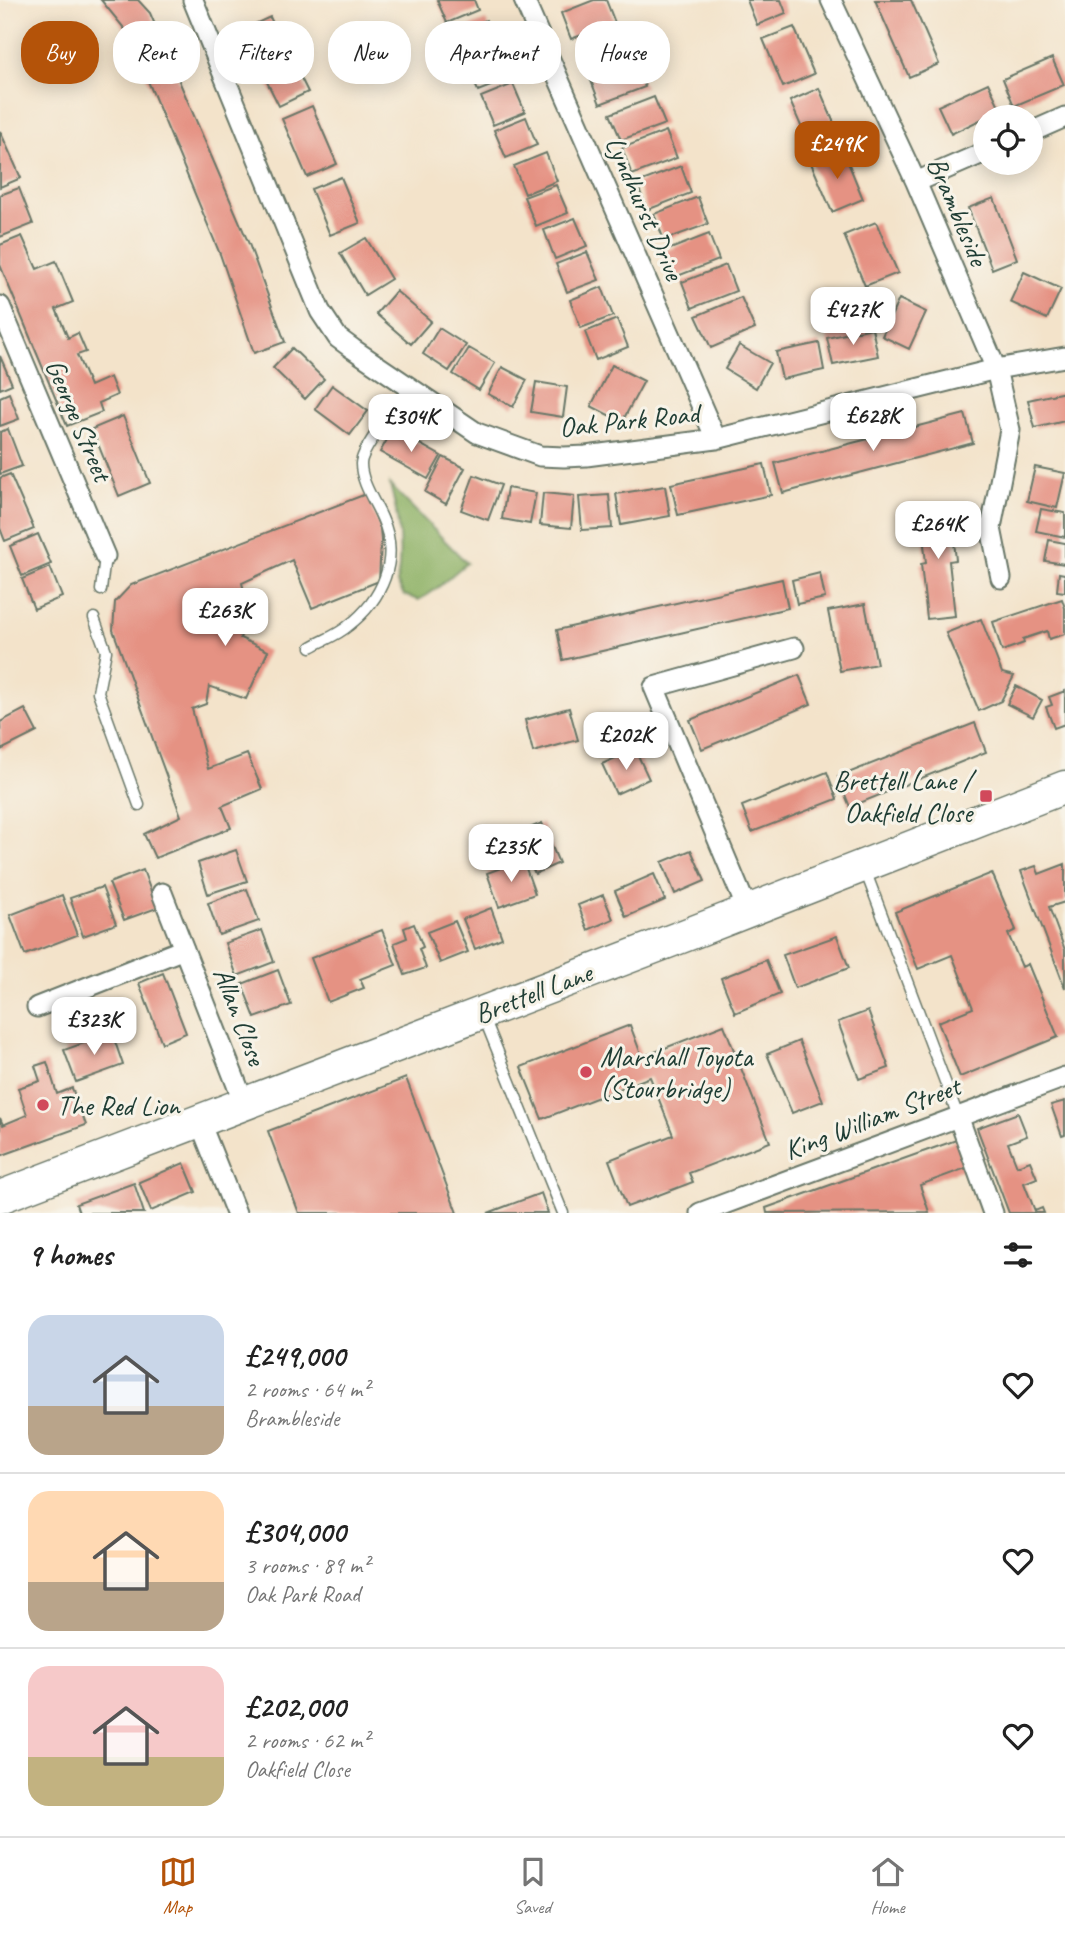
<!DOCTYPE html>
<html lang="en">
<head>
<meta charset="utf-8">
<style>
  body { margin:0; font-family:Caveat,sans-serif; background:#f2f2f2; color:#222; height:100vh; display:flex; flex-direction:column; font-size:26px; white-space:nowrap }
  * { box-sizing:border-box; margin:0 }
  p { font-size:23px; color:#767676 }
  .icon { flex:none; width:38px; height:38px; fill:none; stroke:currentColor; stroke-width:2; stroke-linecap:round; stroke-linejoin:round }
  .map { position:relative; height:1213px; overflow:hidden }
  .details { display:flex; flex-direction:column; background:#fff; flex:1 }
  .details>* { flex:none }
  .banner { position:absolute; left:21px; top:21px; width:700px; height:63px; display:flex; gap:14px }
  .tools { position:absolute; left:973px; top:105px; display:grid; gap:14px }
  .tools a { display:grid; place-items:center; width:70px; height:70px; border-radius:50%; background:#fff; box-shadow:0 4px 18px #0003; font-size:35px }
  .price { position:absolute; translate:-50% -60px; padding:0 16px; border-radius:14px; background:#fff; color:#222; font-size:23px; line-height:46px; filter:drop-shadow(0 2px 4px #0008) }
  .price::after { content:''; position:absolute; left:50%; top:42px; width:21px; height:16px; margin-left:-10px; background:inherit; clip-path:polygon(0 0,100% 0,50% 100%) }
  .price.current { background:#b45309; color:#fff }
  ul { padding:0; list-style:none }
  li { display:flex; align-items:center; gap:21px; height:175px; padding:0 28px }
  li+li { border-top:2px solid #e0e0e0 }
  li span { display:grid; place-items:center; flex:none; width:196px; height:140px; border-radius:21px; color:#555 }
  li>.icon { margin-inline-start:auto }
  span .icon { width:84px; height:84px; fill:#fffc; stroke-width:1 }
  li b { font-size:30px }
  h2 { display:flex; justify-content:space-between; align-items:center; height:84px; padding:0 28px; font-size:30px }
  .chip { padding:0 24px; border-radius:28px; background:#fff; box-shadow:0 4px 18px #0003; font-size:24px; line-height:63px }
  .chip.current { background:#b45309; color:#fff }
  .tabs { display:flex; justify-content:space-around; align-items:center; height:98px; border-top:2px solid #e0e0e0; background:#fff; font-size:19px; color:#767676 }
  .tabs a { display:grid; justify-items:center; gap:4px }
  .tabs .current { color:#b45309 }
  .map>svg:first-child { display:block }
  .forest { fill:#8cb064; stroke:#56764c; stroke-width:2 }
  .building { fill:#e59283 }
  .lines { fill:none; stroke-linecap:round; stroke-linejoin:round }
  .lane-casing { stroke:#697768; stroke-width:13 }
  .street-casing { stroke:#697768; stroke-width:23 }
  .primary-casing { stroke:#697768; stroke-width:35 }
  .lane { stroke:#fff; stroke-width:10 }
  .street { stroke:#fff; stroke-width:19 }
  .primary { stroke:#fff; stroke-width:32 }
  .poi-dot { fill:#d1495b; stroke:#f7f3e8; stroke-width:2.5 }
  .labels { text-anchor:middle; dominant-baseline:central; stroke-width:6; stroke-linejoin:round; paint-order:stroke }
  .street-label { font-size:28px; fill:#1f3d34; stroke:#f7f3e8 }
  .poi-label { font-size:28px; fill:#1f3d34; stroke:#f7f3e8; text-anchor:start }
</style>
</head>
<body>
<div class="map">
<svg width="1065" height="1213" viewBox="0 0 1065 1213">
  <rect width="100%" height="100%" fill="#f7f3e8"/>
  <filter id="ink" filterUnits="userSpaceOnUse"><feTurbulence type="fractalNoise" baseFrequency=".0143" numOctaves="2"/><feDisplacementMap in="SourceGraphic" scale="14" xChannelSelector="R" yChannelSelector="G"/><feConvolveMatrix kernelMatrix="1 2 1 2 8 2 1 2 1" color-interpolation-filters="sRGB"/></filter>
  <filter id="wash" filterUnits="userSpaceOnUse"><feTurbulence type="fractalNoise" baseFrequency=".00686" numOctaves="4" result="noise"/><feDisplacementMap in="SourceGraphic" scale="28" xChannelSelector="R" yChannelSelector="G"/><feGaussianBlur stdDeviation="1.57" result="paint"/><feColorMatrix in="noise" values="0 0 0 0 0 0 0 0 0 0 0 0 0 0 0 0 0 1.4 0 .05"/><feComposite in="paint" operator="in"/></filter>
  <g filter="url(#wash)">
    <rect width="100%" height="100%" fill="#f3e3ca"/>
    <!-- forest -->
    <path class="forest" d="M390,485l77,78c-18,13 -29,28 -49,37l-14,-5 -7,-12c6,-34 2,-65 -7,-98z"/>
    <g id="blocks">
      <!-- building -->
      <path class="building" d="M101,0h37l12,13 99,231 36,98 -31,11 -34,-99 -92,-221z
        M437,0h37l4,10 -31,13z
        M594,0h12l9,23 -44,16 -10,-26z
        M747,0h34l5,13 -29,12z
        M875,0h36l28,64 -30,13z
        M270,17l16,34 -28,13 -16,-34z
        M486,20l11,28 -32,13 -11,-28z
        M794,27l20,47 -31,13 -20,-48z
        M623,31l10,27 -44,17 -10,-27z
        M498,50l11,29 -31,12 -12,-28z
        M291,58l17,34 -29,14 -17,-34z
        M1052,58l12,27 -50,21 -11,-27z
        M634,61l11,26 -45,17 -10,-26z
        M988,83l13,27 -50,24 -13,-28z
        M513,84l12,28 -32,13 -12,-28z
        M819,88l21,49 -29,12 -21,-48z
        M654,97l11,27 -44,16 -11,-26z
        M312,106l25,58 -30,13 -25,-58z
        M526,117l11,28 -31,13 -12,-28z
        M0,131l21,47 -21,9z
        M666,131l11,27 -45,17 -10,-27z
        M843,150l20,49 -31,13 -21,-49z
        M546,153l11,28 -32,13 -11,-28z
        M681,166l10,27 -44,17 -10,-27z
        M341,177l19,46 -30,12 -19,-46z
        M556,185l12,28 -32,13 -12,-29z
        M19,188l14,36 -33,13v-42z
        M698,197l10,27 -44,16 -10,-26z
        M994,198l23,61 -25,10 -24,-61z
        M575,218l12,28 -32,13 -11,-29z
        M876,222l22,51 -33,13 -21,-51z
        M709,234l10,26 -44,17 -10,-26z
        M22,236l15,33 19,-8 17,41 -17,7 12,29 10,-5 8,19 -9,3 13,31 20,-9 7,18 -18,8 3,9 -35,14 -67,-161v-20z
        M366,238l25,41 -26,16 -25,-42z
        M587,252l12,28 -32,12 -11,-28z
        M726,265l10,26 -44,17 -10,-26z
        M1024,272l37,17 -14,30 -37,-17z
        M602,287l11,29 -32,12 -11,-28z
        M396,291l35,30 -20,23 -35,-30z
        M741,297l14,32 -44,19 -15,-32z
        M899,299l27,13 -17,37 -27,-13z
        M617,319l11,28 -32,13 -11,-28z
        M439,328l27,17 -17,26 -26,-17z
        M872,328l6,28 -45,9 -6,-27z
        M819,343l5,27 -42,9 -6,-27z
        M739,345l31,18 -14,25 -31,-19z
        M292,348l32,31 -19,20 -32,-31z
        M469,348l26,15 -16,27 -26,-16z
        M0,356l12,28 -12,5z
        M612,365l32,16 -22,41 -31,-16z
        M502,367l25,13 -14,27 -25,-13z
        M536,382l31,5 -4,30 -32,-5z
        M332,385l36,26 -18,24 -35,-26z
        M1065,392v29l-30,7 -7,-28z
        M9,393l10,26 -19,7v-29z
        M965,414l8,29 -190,50 -8,-30z
        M123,416l27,67 -31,13 -27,-67z
        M8,429l14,37 -22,8v-42z
        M393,429l48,27 -13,23 -48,-27z
        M443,457l22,11 -19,36 -21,-12z
        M764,464l7,31 -93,20 -7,-31z
        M1035,467l30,6 -8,35 -30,-7z
        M10,474l24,55 -29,12 -5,-13v-50z
        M474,475l27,10 -13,35 -27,-10z
        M665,486l5,30 -49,9 -5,-31z
        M507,488l29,5 -6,31 -28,-5z
        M543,493l31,3 -3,32 -31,-3z
        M366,494l14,34 1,13 -2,40 -67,27 -20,-48 -50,23 7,28 -9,27 28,13 -22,48 -37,-13 -3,18 -14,5 16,60 39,-15 15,35 -40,17 9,22 -76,30 -11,-24 37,-18 -68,-186 2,-28 16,-17z
        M609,495l3,33 -30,2 -3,-33z
        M950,505l6,55 -7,1 6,55 -28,3 -6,-55 5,-1 -6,-55z
        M1041,509l24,4v24l-29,-6z
        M38,534l13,30 -29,12 -12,-30z
        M1049,540l16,3v21l-20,-3z
        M50,567l12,30 -28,12 -12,-30z
        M820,573l5,25 -28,6 -5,-24z
        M1059,573l6,1v18l-8,-1z
        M782,579l6,29 -225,52 -6,-30z
        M1062,599l3,9v26l-16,5 -2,-8 -24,8 1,4 -22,8 -9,-29z
        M865,604l12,60 -37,7 -12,-60z
        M981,619l21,54 12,3 -13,25 -22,10 -33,-78z
        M799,675l12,29 -109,45 -12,-29z
        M1016,686l26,14 -9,17 -26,-13z
        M1065,691v33l-11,4 -8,-21 6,-2 -3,-8z
        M569,708l9,32 -45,12 -8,-32z
        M25,709l12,23 -36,18 -1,-28z
        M975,723l11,29 -136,55 -12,-30z
        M635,749l14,30 -33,15 -14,-30z
        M827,772l10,27 -85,33 -10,-26z
        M542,823l17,40 -24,11 -18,-41z
        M236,850l11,31 -39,13 -10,-31z
        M691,850l14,31 -30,13 -13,-32z
        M523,860l12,34 -36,13 -12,-34z
        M1065,864v38l-16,5 16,43v38l-44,-117 15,-5 3,8z
        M143,870l14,38 -33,12 -15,-37z
        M992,873l24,57 -8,4 14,33 6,-3 30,73 -98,40 -22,-55 35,-14 -21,-53 -34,14 -23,-57z
        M654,874l11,26 -39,17 -11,-26z
        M102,887l14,37 -33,12 -13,-38z
        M247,889l12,32 -40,14 -11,-32z
        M62,895l15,40 -52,20 -15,-40z
        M603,895l10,24 -25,11 -10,-25z
        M491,908l11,30 -27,11 -12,-30z
        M455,921l13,31 -28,11 -13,-31z
        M414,924l9,23 -4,2 7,19 -21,7 -11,-32 13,-5 -3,-10z
        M262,930l12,32 -37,14 -12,-33z
        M382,930l14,35 -36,14 4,9 -36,14 -17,-44z
        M837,936l12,32 -54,20 -12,-33z
        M766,960l14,34 -45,19 -14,-35z
        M278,970l13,35 -36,13 -13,-34z
        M163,973l23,60 -24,10 -23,-60z
        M868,1011l21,57 -30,11 -21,-57z
        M630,1025l12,32 82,-32 46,117 -81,31 4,9 -66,25 -18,-47 64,-25 -23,-58 -108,42 -21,-52z
        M112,1033l11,32 -47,17 -12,-32z
        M799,1041l24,60 -31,12 -25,-59z
        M47,1062l10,32 15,-6 14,37 -86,31v-38l3,7 24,-10 -9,-27 22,-7 -5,-15z
        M406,1078l51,135h-158l-31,-82z
        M1065,1101v34l-3,1 -11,-31z
        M1018,1113l9,23 -19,7 9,23 13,-5 7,17 -13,5 11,28 7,-3 2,5h-35l-32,-85z
        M959,1139l10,28 -49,18 9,27 -162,1 -1,-5z
        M184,1163l12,29 -45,19 -12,-29z
        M134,1183l10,30h-65l-3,-9z
        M541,1193l7,20h-60z"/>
    </g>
  </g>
  <g filter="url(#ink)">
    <use href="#blocks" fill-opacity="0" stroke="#697768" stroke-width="2"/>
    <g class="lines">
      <!-- lane casing -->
      <g class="lane-casing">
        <path id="lane" d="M101,590l4,-34
          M94,618l12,33 -8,41 41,113
          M311,647c12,-7 27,-12 37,-21 34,-26 53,-67 34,-108 -7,-16 -21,-36 -21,-54 0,-16 38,-61 49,-76
          M865,870l93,246
          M483,1015l80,198"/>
      </g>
      <!-- street casing -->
      <g class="street-casing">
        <path id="street" d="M193,0l127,311 18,27 15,11 124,84 63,23 24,1 22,-1 130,-17 280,-70 69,-12
          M524,0l192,439
          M831,0l85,182 80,187 14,61 -19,98 10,50
          M1031,132l34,-15
          M916,182l69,-30
          M0,306l105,250
          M162,893l82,210
          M747,909l-93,-222 140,-39
          M37,1007l147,-58
          M958,1116l35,97
          M199,1120l37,93
          M700,1213l365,-136"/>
      </g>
      <!-- primary casing -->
      <g class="primary-casing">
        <path id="primary" d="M0,1197l686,-262 379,-148"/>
      </g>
      <!-- lane -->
      <use href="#lane" class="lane"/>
      <!-- street -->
      <use href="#street" class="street"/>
      <!-- primary -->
      <use href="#primary" class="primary"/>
    </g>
  </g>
  <!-- markers -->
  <g class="poi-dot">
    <rect x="979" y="789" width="14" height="14" rx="3.5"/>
    <circle cx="586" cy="1072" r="7"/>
    <circle cx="43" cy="1105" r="7"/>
  </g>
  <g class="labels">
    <!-- street labels -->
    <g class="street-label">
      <text transform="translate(645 208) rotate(66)">Lyndhurst Drive</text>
      <text transform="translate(958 211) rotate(67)">Brambleside</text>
      <text transform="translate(79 420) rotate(67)">George Street</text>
      <text transform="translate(629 420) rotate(-6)">Oak Park Road</text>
      <text transform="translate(533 993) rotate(-21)">Brettell Lane</text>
      <text transform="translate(240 1016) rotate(69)">Allan Close</text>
      <text transform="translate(872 1118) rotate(-21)">King William Street</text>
    </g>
    <!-- poi labels -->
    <g class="poi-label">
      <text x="972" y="780" text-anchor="end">Brettell Lane /<tspan x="972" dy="32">Oakfield Close</tspan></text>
      <text x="600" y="1056">Marshall Toyota<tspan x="600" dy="32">(Stourbridge)</tspan></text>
      <text x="57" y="1105">The Red Lion</text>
    </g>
  </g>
</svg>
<div class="tools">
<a><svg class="icon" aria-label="locate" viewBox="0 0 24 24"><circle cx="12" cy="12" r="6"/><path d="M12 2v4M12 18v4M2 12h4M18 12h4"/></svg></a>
</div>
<b class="price current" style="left:837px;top:181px">£249K</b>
<b class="price" style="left:853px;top:347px">£427K</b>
<b class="price" style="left:873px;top:453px">£628K</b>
<b class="price" style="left:411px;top:454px">£304K</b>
<b class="price" style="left:938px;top:561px">£264K</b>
<b class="price" style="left:225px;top:648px">£263K</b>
<b class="price" style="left:626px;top:772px">£202K</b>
<b class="price" style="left:511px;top:884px">£235K</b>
<b class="price" style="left:94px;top:1057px">£323K</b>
<div class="banner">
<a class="chip current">Buy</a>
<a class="chip">Rent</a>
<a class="chip">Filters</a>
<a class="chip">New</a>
<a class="chip">Apartment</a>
<a class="chip">House</a>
</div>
</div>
<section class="details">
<h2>9 homes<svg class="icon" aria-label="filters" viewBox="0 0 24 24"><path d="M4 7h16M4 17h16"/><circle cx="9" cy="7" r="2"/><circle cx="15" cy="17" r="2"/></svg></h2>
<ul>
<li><span style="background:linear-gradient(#c9d6e8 65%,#b9a48a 0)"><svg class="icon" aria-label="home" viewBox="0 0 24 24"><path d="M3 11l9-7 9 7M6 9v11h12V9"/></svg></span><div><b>£249,000</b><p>2 rooms · 64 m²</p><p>Brambleside</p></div><svg class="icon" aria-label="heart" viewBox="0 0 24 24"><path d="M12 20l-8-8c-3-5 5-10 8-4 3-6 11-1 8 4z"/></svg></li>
<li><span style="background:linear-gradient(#ffd9b3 65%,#b9a48a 0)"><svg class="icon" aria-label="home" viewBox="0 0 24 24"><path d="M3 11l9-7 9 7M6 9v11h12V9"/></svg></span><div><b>£304,000</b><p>3 rooms · 89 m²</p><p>Oak Park Road</p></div><svg class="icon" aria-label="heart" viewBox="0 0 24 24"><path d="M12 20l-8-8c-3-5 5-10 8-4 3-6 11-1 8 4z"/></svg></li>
<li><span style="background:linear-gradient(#f6c9c9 65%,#c2b280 0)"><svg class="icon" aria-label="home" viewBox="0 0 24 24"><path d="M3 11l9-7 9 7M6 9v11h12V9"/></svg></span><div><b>£202,000</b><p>2 rooms · 62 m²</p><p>Oakfield Close</p></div><svg class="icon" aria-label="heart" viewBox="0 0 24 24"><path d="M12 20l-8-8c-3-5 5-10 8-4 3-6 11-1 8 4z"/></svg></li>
</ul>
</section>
<nav class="tabs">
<a class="current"><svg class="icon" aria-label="map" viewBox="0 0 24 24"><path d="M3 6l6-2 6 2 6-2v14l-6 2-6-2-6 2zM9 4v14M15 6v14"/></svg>Map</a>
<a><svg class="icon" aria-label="saved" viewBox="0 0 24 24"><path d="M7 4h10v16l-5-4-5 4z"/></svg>Saved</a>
<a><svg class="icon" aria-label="home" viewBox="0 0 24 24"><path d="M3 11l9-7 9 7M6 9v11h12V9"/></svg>Home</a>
</nav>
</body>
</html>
